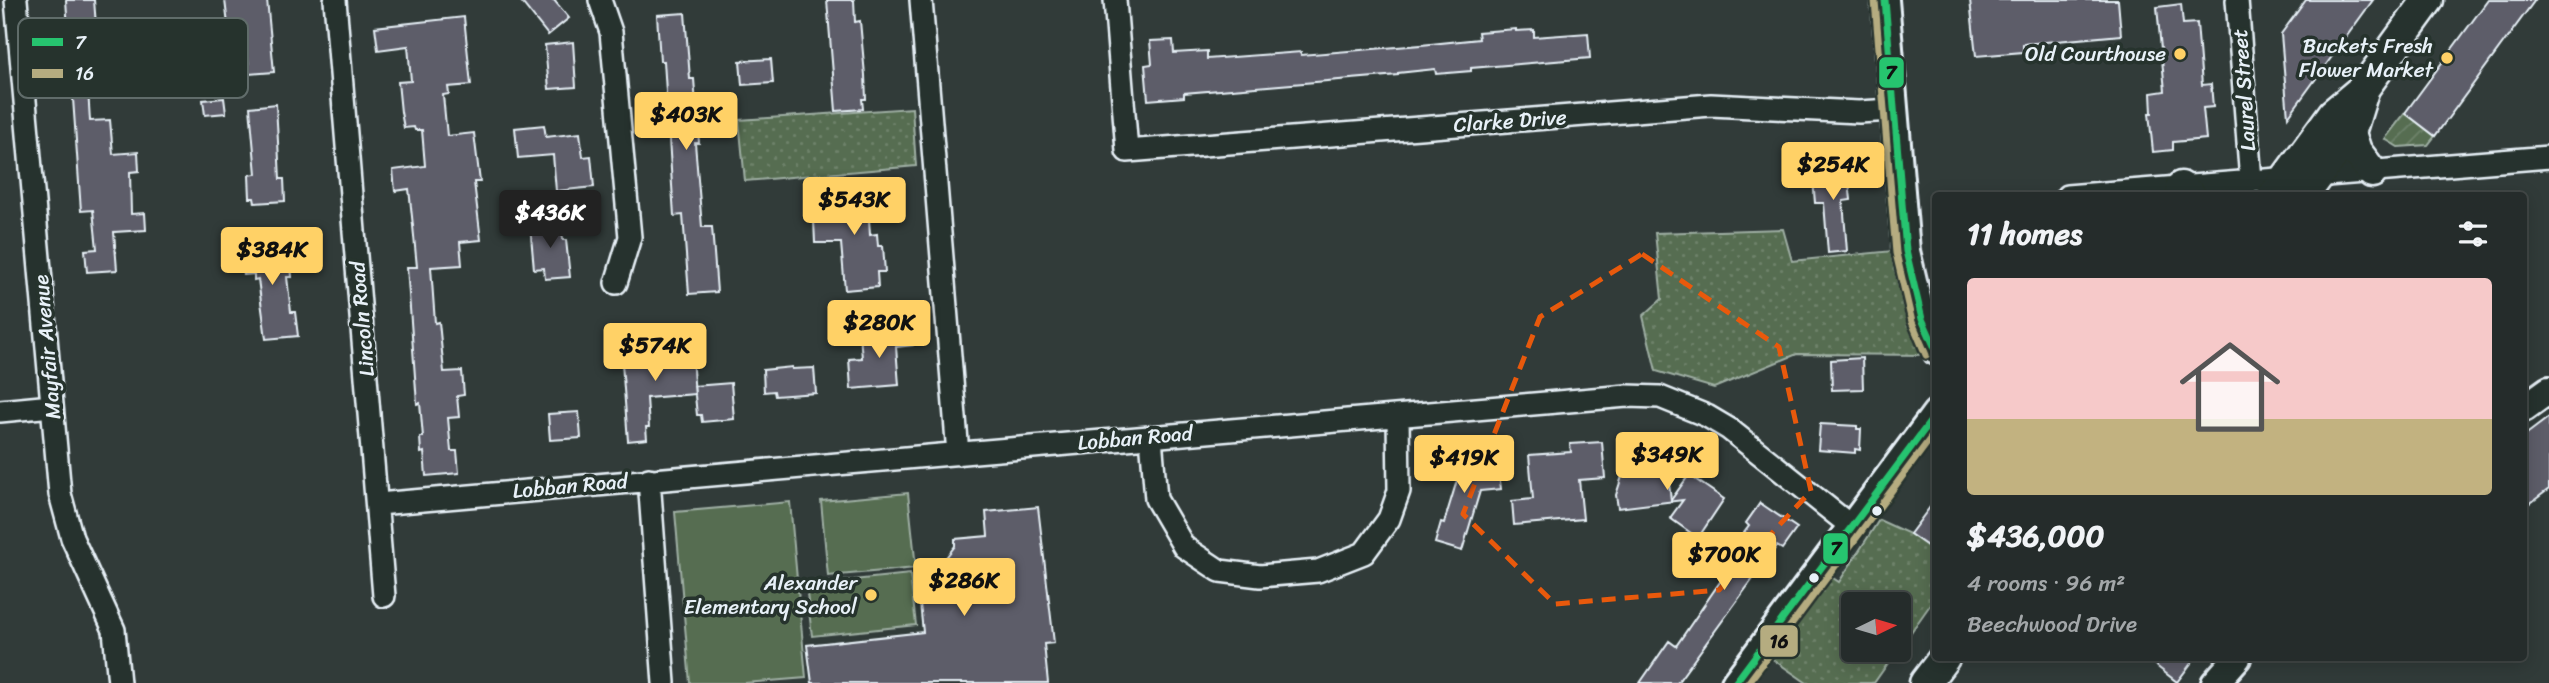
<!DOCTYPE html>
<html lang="en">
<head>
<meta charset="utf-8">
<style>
  body { margin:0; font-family:Sriracha,sans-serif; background:#2d3433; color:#f1f3f6; height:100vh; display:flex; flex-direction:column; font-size:26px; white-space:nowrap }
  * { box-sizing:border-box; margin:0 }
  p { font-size:23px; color:#a3a7a9 }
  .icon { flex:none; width:38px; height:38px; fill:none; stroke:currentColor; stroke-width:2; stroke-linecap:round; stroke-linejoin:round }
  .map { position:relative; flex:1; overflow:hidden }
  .drawer { position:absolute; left:1932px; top:192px; width:595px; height:469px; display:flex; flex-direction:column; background:#252c2b; border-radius:7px; box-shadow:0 4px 18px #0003,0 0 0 2px #424847 }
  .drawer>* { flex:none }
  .needle { width:46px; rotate:85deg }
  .tools { position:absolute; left:1841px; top:592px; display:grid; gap:14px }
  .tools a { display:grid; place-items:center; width:70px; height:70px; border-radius:7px; background:#252c2b; box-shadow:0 4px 18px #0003,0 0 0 2px #424847; font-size:35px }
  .price { position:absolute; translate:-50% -60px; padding:0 16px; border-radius:7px; background:#ffd166; color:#111; font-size:23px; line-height:46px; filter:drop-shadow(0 2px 4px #0008) }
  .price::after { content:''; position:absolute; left:50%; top:42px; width:21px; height:16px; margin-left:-10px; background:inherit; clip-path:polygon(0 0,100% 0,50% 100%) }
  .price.on { background:#222; color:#fff }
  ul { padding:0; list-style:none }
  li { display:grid; align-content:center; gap:14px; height:371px; padding:0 35px }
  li+li { border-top:2px solid #424847 }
  li span { display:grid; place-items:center; height:217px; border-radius:7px; color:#555 }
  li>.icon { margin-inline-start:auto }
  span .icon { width:126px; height:126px; fill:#fffc; stroke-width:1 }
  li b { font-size:30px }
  h2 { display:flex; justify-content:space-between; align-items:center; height:84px; padding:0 35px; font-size:30px }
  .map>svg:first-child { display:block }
  .grass { fill:url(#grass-dots); stroke:#9fafa4; stroke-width:2 }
  .park { fill:#566d51; stroke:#9fafa4; stroke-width:2 }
  .garden { fill:url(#garden-furrows); stroke:#9fafa4; stroke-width:2 }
  .building { fill:#5d5d69; stroke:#e8f1f8; stroke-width:2 }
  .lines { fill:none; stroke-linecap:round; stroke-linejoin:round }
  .minor-casing { stroke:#e8f1f8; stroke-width:26 }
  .tertiary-casing { stroke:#e8f1f8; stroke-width:32 }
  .secondary-casing { stroke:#e8f1f8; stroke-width:35 }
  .minor { stroke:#26332d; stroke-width:21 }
  .tertiary { stroke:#26332d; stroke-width:26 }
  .secondary { stroke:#26332d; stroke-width:30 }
  .bus-1-casing { stroke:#26332d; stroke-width:12 }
  .bus-2-casing { stroke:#26332d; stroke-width:12 }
  .bus-1 { stroke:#26c46f; stroke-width:7 }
  .bus-2 { stroke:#b5ac80; stroke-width:7 }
  .marked { fill:none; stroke:#e8590c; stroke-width:5; stroke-dasharray:14 9; stroke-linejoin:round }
  .poi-dot { fill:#ffd166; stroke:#26332d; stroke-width:2.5 }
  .bus-dot { fill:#e8f1f8; stroke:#26332d; stroke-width:2.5 }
  .labels { text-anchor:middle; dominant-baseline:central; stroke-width:7; stroke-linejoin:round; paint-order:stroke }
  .poi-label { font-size:21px; fill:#e8f1f8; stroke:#26332d; text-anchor:end }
  .street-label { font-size:21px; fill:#e8f1f8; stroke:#26332d }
  .key { fill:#26332d; stroke:#606c6a; stroke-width:2 }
  .key-label { font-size:19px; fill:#e8f1f8 }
  .line-badge { stroke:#26332d; stroke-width:2.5 }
  .pale-badge-label { font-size:19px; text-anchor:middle; font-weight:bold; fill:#111 }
</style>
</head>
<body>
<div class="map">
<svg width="2549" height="683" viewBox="0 0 2549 683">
  <defs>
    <pattern id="grass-dots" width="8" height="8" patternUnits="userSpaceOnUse" patternTransform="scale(1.75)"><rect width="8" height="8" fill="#566d51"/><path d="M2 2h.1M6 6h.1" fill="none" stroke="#6e826b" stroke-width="1.8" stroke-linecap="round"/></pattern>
    <pattern id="garden-furrows" width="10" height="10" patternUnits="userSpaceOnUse" patternTransform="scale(1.75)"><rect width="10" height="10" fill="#566d51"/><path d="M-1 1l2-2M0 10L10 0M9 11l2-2" fill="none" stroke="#6e826b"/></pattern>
  </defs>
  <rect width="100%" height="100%" fill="#313b39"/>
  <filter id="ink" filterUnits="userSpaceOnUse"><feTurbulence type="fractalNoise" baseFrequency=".0143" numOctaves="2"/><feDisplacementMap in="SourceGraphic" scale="14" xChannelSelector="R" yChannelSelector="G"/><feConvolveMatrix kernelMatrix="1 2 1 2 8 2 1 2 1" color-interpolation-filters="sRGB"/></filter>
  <g filter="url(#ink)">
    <!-- grass -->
    <path class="grass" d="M912,108l4,58 -171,15 -6,-61z
      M1783,229l9,32 111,-11 30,105 -136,-1 -83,34 -58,-17 -13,-55 19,-17 -7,-66z
      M1879,520l31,14 25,18v46l-36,51v-45h-46v45h45l-24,34h-67l-36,-25 59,-82 9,6z"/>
    <!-- park -->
    <path class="park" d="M908,493l8,75 -88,8 -7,-75z
      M790,502l16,176 -61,5h-55l-15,-171z
      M910,574l6,51 -104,11 -6,-51z"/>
    <!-- garden -->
    <path class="garden" d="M2405,113l30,23 -7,9 -30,2 -13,-8z"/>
    <!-- building -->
    <path class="building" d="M66,0h28l7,88 -13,1 2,32 20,-1 3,34 25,-2 1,19 -9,1 1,42 14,-1 1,17 -32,2 3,38 -30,2 -2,-22 12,-1 -4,-39 -12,1z
      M225,0h42l7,72 -25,2 -1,-17 -8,1 -2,-17h-8z
      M520,0h34l15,18 -21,17z
      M827,0h27l1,22 5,-1 5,54 1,24h-4l1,10 -27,2z
      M1970,0h148l3,35 -98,9v8l-47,4z
      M2306,0h67l-85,117 -7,-83z
      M2488,0h47l-100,136 -30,-23z
      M2181,4l2,20 14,-1 5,62 9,-1 2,23 -10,1 3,31 -33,3v8l-20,2 -4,-39h3l-1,-20 14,-2 -8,-84z
      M685,13l5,66h4l5,64h-4l7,84h10l5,65 -28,2 -6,-79 -9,1 -10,-155h-4l-3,-46z
      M464,17l7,68 -23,2 1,7 -6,1 4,41 27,-3 6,49h-6l7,58 -21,2 2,23 -31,2 4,56 4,-1 5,50 18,-1 2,24 -7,1 2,21 -11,1 3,33h6l2,22 -33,3 -2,-24 -3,1 -1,-16h3l-3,-34 -3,1 -10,-137h10l-4,-41 -4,-37 -14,2 -2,-21 32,-4 -3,-36h-7l-1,-3 -10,1 -3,-16 -3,-30 13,-1 -3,-35 -30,4 -3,-23z
      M1516,29v2l18,-1v7l54,-4 2,25 -119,10v3l-35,3 -1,-5 -37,4v2l-214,18v4l-36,3 -3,-35 7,-1 -2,-23 23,-1 1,13 33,-2v8l94,-7v3l120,-10 58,-6 -1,-7z
      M573,42l3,45 -27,2 -4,-44z
      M771,59l2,24 -31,2 -2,-24z
      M224,98l2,15 -21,2 -2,-15z
      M276,104l4,75h4l1,22 -30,2 -1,-5h-4l-1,-23 7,-1 -6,-67z
      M544,125l2,12 34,-4 3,24 8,-1 3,31 -38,4 -3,-36 -35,3 -3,-30z
      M1847,164l4,36 -8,1 4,50 -19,2 -4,-50h-9l-3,-36z
      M872,182l1,21h-5l2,32 7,-1 1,12h5l2,26h-8l1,15 -33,3 -4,-47h-26l-1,-23 21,-2v-13l9,-1 -2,-21z
      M561,223l2,17h3l4,37 -25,2 -1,-11 -10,1 -4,-44z
      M285,244l1,9h4l2,24h-5l4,35h4l3,24 -32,3 -8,-60 -4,1v-6l-10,1 -3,-28z
      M911,329l2,16 -17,2 3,38 -48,4 -2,-30 13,-1 -2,-23z
      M691,346l4,48 -48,4 2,29h-3l1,12 -19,2 -6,-78 14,-1 -1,-11z
      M1862,358l1,31 -31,1 -1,-30z
      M792,367v2l22,-1 2,25 -41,3 -1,-5 -10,1 -1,-22z
      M731,383l3,36 -32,3 -1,-7h-4l-3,-29z
      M579,412l2,26 -31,2 -2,-26z
      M2549,417v72l-25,19v-72z
      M1820,424l37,2v3h4l-1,21 -5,-1v4l-37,-3z
      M1602,442l3,36 -26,2 4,39 -69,6 -2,-24 21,-2 -4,-44 42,-3 -1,-8z
      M1480,449l2,25 17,-1 2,16 -21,2 -18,60 -27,-8 6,-21 3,1 14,-46 -12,1 -2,-26z
      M1665,450l6,50 18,-25 35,24 -26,39 -28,-20 13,-18 -65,8 -2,-13 10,-31 10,-1 -1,-4 6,-1 -1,-5z
      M1936,499v53l-26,-18z
      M1760,503l37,25 -15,21 -5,-3 -100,137h-37l29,-42 7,5 48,-70 -8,-6 33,-44 -3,-3z
      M1038,507l16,136 -10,1 4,39h-236l-5,-38 116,-13 -5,-48 8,-1 29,-37v-7l33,-3 -2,-24z
      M2146,658h49l-18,24z"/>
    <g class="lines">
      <!-- minor casing -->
      <g class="minor-casing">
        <path id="minor" d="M16,0l44,494 12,44 42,92 5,53
          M335,0l49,596
          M600,0l11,32 19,205 -14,46
          M921,0l37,454
          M1115,0l12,151 584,-46 148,7 33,-2
          M2237,0l14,181
          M2067,196l482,-39
          M0,411l52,-5
          M1151,437l5,62 28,48 36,24 40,5 58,-5 46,-18 25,-34 10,-28 -1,-74
          M649,479l15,204
          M378,504c416,-37 833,-72 1249,-108l33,1 47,19 22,13 123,98"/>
      </g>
      <!-- tertiary casing -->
      <g class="tertiary-casing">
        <path id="tertiary" d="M1885,0l21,251 16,68 14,32
          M2524,408l25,-18
          M1735,683l201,-270
          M2215,683l22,-25"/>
      </g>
      <!-- secondary casing -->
      <g class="secondary-casing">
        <path id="secondary" d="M2350,133l6,18 16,21
          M2181,187l10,9
          M2273,196l60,-82 31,-26 64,-88
          M2303,196l47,-63 14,-45
          M1925,683l19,-25"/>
      </g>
      <!-- minor -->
      <use href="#minor" class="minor"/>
      <!-- tertiary -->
      <use href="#tertiary" class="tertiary"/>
      <!-- secondary -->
      <use href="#secondary" class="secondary"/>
      <!-- bus-1 casing -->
      <g class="bus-1-casing">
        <path id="bus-1" d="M1885,0l21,251 16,68 14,31
          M1735,683l201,-269"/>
      </g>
      <!-- bus-2 casing -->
      <g class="bus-2-casing">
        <path id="bus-2" d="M1875,1l21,252 16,69 14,33
          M1748,683l188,-252"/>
      </g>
      <!-- bus-1 -->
      <use href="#bus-1" class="bus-1"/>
      <!-- bus-2 -->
      <use href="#bus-2" class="bus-2"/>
    </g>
  </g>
  <!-- marked area -->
  <path class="marked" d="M1642,254l137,93 32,144 -92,99 -164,14 -92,-90 77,-197z"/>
  <!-- markers -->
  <g class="poi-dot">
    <circle cx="2180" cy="54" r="7"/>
    <circle cx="2447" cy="58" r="7"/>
    <circle cx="871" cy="595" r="7"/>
  </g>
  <g class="bus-dot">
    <circle cx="1877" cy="511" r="6"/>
    <circle cx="1814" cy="578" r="6"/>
  </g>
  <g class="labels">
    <!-- poi labels -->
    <g class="poi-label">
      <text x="2433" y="46">Buckets Fresh<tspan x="2433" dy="24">Flower Market</tspan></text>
      <text x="2166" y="54">Old Courthouse</text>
      <text x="857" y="583">Alexander<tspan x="857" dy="24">Elementary School</tspan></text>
    </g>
    <!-- street labels -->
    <g class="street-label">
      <text transform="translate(2244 90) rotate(-94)">Laurel Street</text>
      <text transform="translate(1510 121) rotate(-4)">Clarke Drive</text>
      <text transform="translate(362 319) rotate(-95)">Lincoln Road</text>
      <text transform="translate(47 347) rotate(-95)">Mayfair Avenue</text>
      <text transform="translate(1135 438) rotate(-5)">Lobban Road</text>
      <text transform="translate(570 486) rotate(-5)">Lobban Road</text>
    </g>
  </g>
  <!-- legend -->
  <rect x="18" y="18" width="230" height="80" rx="10" class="key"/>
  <rect x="32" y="38" width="31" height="8" fill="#26c46f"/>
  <rect x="32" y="69" width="31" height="9" fill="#b5ac80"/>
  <g class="key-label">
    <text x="75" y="49">7</text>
    <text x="75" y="80">16</text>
  </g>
  <g class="line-badge">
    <rect x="1878" y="56" width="27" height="33" rx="7" fill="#26c46f"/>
    <rect x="1822" y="532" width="27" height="33" rx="7" fill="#26c46f"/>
    <rect x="1759" y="624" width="40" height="34" rx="7" fill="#b5ac80"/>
  </g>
  <g class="pale-badge-label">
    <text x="1891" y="79">7</text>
    <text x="1836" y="555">7</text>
    <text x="1779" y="648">16</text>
  </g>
</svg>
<div class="tools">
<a><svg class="needle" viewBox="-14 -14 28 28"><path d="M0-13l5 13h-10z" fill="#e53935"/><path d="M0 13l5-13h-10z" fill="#a3a7a9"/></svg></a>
</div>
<b class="price" style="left:686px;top:152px">$403K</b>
<b class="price" style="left:1833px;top:202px">$254K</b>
<b class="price" style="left:854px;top:237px">$543K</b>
<b class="price on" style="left:550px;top:250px">$436K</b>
<b class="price" style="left:272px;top:287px">$384K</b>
<b class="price" style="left:879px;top:360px">$280K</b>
<b class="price" style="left:655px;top:383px">$574K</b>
<b class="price" style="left:1667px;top:492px">$349K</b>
<b class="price" style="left:1464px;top:495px">$419K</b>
<b class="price" style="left:1724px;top:592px">$700K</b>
<b class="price" style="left:964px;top:618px">$286K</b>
<section class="drawer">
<h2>11 homes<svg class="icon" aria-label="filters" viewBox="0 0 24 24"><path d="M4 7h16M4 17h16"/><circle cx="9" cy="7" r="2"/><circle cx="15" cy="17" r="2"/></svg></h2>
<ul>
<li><span style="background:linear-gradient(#f6c9c9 65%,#c2b280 0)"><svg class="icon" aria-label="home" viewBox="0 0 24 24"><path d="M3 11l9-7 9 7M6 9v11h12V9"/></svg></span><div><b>$436,000</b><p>4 rooms · 96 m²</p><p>Beechwood Drive</p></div></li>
</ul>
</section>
</div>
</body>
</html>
